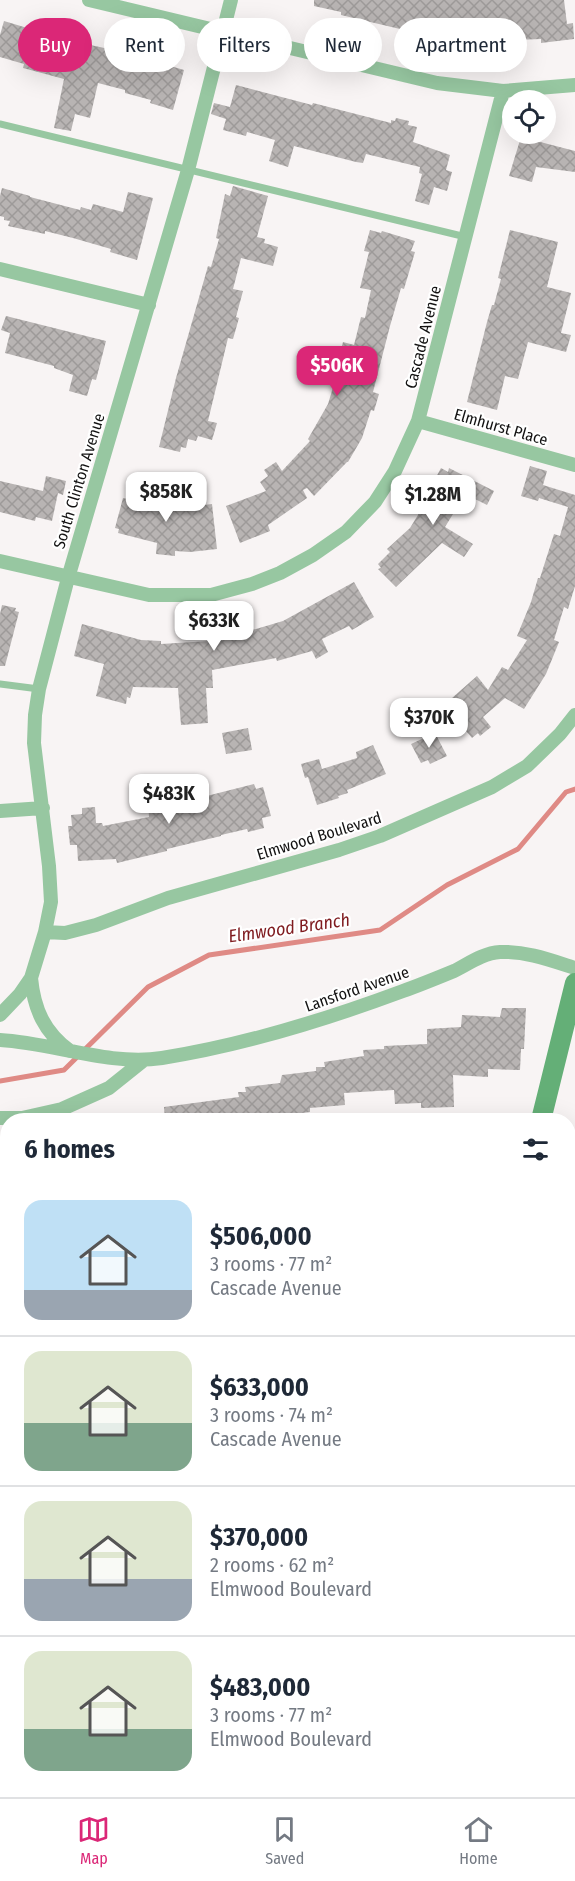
<!DOCTYPE html>
<html lang="en">
<head>
<meta charset="utf-8">
<style>
  body { margin:0; font-family:"Fira Sans Condensed",sans-serif; background:#f6f6f7; color:#1f2937; height:100vh; display:flex; flex-direction:column; font-size:22px; white-space:nowrap }
  * { box-sizing:border-box; margin:0 }
  p { font-size:20px; color:#747a83 }
  .icon { flex:none; width:33px; height:33px; fill:none; stroke:currentColor; stroke-width:2; stroke-linecap:round; stroke-linejoin:round }
  .map { position:relative; flex:1; overflow:hidden }
  .drawer { position:absolute; left:0px; top:1113px; width:576px; height:684px; display:flex; flex-direction:column; background:#fff; border-radius:24px 24px 0 0; box-shadow:0 6px 24px #0002 }
  .drawer>* { flex:none }
  .top-card { position:absolute; left:18px; top:18px; width:540px; height:54px; display:flex; gap:12px }
  .controls { position:absolute; left:502px; top:90px; display:grid; gap:12px }
  .controls a { display:grid; place-items:center; width:54px; height:54px; border-radius:50%; background:#fff; box-shadow:0 6px 24px #0002; font-size:30px }
  .price { position:absolute; translate:-50% -51px; padding:0 14px; border-radius:12px; background:#fff; color:#222; font-size:20px; line-height:39px; filter:drop-shadow(0 2px 3px #0008) }
  .price::after { content:''; position:absolute; left:50%; top:36px; width:18px; height:14px; margin-left:-9px; background:inherit; clip-path:polygon(0 0,100% 0,50% 100%) }
  .price.selected { background:#db2777; color:#fff }
  ul { padding:0; list-style:none }
  li { display:flex; align-items:center; gap:18px; height:150px; padding:0 24px }
  li+li { border-top:2px solid #e0e1e3 }
  li span { display:grid; place-items:center; flex:none; width:168px; height:120px; border-radius:18px; color:#555 }
  li>.icon { margin-inline-start:auto }
  span .icon { width:72px; height:72px; fill:#fffc; stroke-width:1 }
  li b { font-size:26px }
  h2 { display:flex; justify-content:space-between; align-items:center; height:72px; padding:0 24px; font-size:26px }
  .pill { padding:0 21px; border-radius:27px; background:#fff; box-shadow:0 6px 24px #0002; font-size:21px; line-height:54px }
  .pill.selected { background:#db2777; color:#fff }
  .tab-bar { display:flex; justify-content:space-around; align-items:center; height:84px; border-top:2px solid #e0e1e3; background:#fff; font-size:16px; color:#747a83 }
  .tab-bar a { display:grid; justify-items:center; gap:3px }
  .tab-bar .selected { color:#db2777 }
  .map>svg:first-child { display:block }
  .lines { fill:none; stroke-linecap:round; stroke-linejoin:round }
  .stream { stroke:#df8a85; stroke-width:5 }
  .building { fill:url(#building-cross-hatch) }
  .lane { stroke:#97c7a1; stroke-width:7 }
  .street { stroke:#97c7a1; stroke-width:14 }
  .secondary { stroke:#64af77; stroke-width:20 }
  .tram { stroke:#3c3a3a; stroke-width:1.5 }
  .labels { text-anchor:middle; dominant-baseline:central; stroke-width:4.5; stroke-linejoin:round; paint-order:stroke }
  .street-label { font-size:16px; fill:#131212; stroke:#fff }
  .water-label { font-size:18px; font-style:italic; fill:#7f1b1f; stroke:#fff }
</style>
</head>
<body>
<div class="map">
<svg width="575" height="1797" viewBox="0 0 575 1797">
  <defs>
    <pattern id="building-cross-hatch" width="8" height="8" patternUnits="userSpaceOnUse" patternTransform="scale(1.5)"><rect width="8" height="8" fill="#b8b4b3"/><path d="M0 0l8 8M0 8l8-8" fill="none" stroke="#9d9a99"/></pattern>
  </defs>
  <rect width="100%" height="100%" fill="#f8f4f4"/>
  <g class="lines">
    <!-- stream -->
    <path class="stream" d="M0,1081l64,-11 84,-83 61,-32 171,-25 67,-45 71,-36 48,-57 9,-3"/>
  </g>
  <!-- building -->
  <path class="building" d="M314,0h250l3,24 6,-1 1,16 -33,4v-4l-26,1v4h-8l-31,-4 -1,4 -33,-5 -101,-24v-3l-27,-6z
    M4,21l63,19 56,12 61,18 -11,40 -23,-7 1,-3 -26,-7v-3l-27,-7 -8,35 -15,-4 -4,17 -17,-3 10,-49 -41,-11 1,-4 -24,-7v-22z
    M236,85l76,20 1,-2 78,20v-3l4,1 1,-3 13,3 -1,4 9,2 -4,15 37,13 -4,15 6,2 -5,19 -13,-4 -5,18 -14,-4 7,-27 -3,-1 1,-6 -54,-13 -3,9 -7,-1 -62,-16 -6,21 -19,-6 6,-21 -28,-8 -1,4 -23,-6 3,-11 -15,-5 3,-11 16,4z
    M521,137l54,14v21l-39,-5 -4,15 -23,-6z
    M233,186l35,10 -11,41 8,2 -1,4 14,4 -5,19 -32,-8 -8,31 10,2 -7,26 3,1 -6,21 -5,-1 -20,83 9,2 -5,17 -14,-4 -2,5 -8,-2 -2,9 -5,-1 -1,5 -21,-5 17,-69 32,-112 3,1 8,-28 -3,-1 9,-44 5,2z
    M2,188l28,8v1l50,13 1,-3 10,3 2,-6 30,8 5,-20 25,6 -16,62 -27,-8 1,-3 -38,-11 -28,-7v3l-37,-8 2,-5 -6,-1v-3l-4,-1v-20z
    M370,230l11,3 1,-2 33,10 -4,10 4,1 -11,37 -3,-1 -11,38 -17,66 6,2 -5,17 -3,-1 -9,28 -14,24h-1l-33,34 -7,-8 -4,2 4,8 -39,27 2,6 -30,12 -14,-37 40,-15 -6,-9 8,-6 -4,-6 12,-8 6,9 28,-30 -2,-2 20,-35 12,-40h-3l6,-22 11,3 7,-28 4,1 6,-28 -11,-2 9,-36 -5,-1z
    M510,230l48,12 -11,45 24,6 -10,40 10,2 -5,17 -38,-10 -10,37 -13,-3 -8,34 -30,-8 20,-80 5,-17h2l7,-26 -3,-1z
    M6,316l100,25 -10,39 -4,-1 -5,17 -18,-5 4,-16 -19,-7v-2l-49,-13 5,-20 -9,-3z
    M530,466l17,5 -4,14 32,10v91l-7,23 -4,-2 -10,33 5,2 -13,32 -22,35 -19,-11 -22,19 8,10 -11,9 -2,-3 -6,5 -23,-27 9,-7 -6,-6 25,-22 11,14 14,-23 6,3 19,-30 -10,-4 14,-34 7,-24h2l14,-44 6,2 8,-29 -29,-9 -1,3 -17,-5z
    M441,468l7,4 1,-4 45,23 -7,14 -20,-10 -3,7 -3,-1 -16,26 28,17 -9,13 -22,-14 -46,44 -18,-18 3,-1 -3,-4 12,-12 -3,-3 23,-21 28,-46 -4,-1z
    M135,474l14,4 -6,23 52,5 17,-2 5,45 -27,3 -15,-1v5l-19,-2 1,-11 -39,-10 1,-4 -4,-1 8,-30 5,1z
    M46,476l20,5 -3,14 -5,-2 -6,28 -16,-4 -1,4 -35,-9v-31l43,10z
    M354,582l20,35 -22,13 -3,-4 -27,13 6,13 -12,7 -4,-8 -35,10 -1,-3 -64,12 1,18h-7l2,35 -27,2 -3,-37 -45,-1 -3,11 -3,-1 -1,7 -30,-8 8,-32 -30,-8 8,-32 59,16 20,1v3l64,-4 -1,-5 32,-6 27,-8z
    M2,605l14,3 -1,3 4,1 -14,54h-5v-52z
    M248,728l4,22 -26,4 -4,-21z
    M435,733l12,23 -17,8 -2,-4 -7,3 -10,-19z
    M373,745l13,29 -39,16 1,3 -10,3 1,2 -22,7 -9,-28 -3,1 -4,-14 18,-5 3,10 35,-11 -1,-6z
    M254,784l2,5 7,-2 8,29 -9,2 2,10 -16,4 -1,-3 -26,6v1l-54,13v2l-50,12 -1,-4 -38,2 -1,-16h-7l-2,-19h4l-1,-11 11,-1v-6l13,-1 1,16h6l1,3 46,-9 -1,-14 26,-6 1,7z
    M502,1008h24l-2,41h-3l-1,21 -32,-1v8l-35,-2 1,32 -33,1v-5l-26,1 -1,-14 -50,3 1,12 -35,3v4l-46,6v2h-99l-1,-13 75,-10 -1,-5h8l-1,-5 35,-4 2,-8 34,-4v-4h9l-1,-5 40,-6 -1,-6 21,-1v-3l43,-2v-15l34,-2 1,-12 38,2z"/>
  <g class="lines">
    <!-- lane -->
    <path class="lane" d="M0,124l466,113
      M0,684l39,5"/>
    <!-- street -->
    <path class="street" d="M89,0l348,83 66,8 72,-6
      M0,269l149,36
      M418,421l157,44
      M0,561l149,34h62l41,-11 28,-11 33,-18 33,-23 29,-30 20,-31 23,-50 85,-330
      M0,811l43,-3
      M45,932l20,1 31,-8 72,-27 171,-48 41,-14 112,-49 35,-21 33,-32 15,-19
      M31,978c3,31 13,54 39,73
      M0,1015l20,-21 11,-16 14,-46 6,-30 -2,-36 -15,-123 1,-28 4,-26 29,-111 120,-408 43,-170
      M0,1040c54,3 108,26 162,18 83,-13 163,-38 241,-67 17,-6 34,-13 51,-20 14,-7 29,-18 46,-19 26,-1 50,8 75,16
      M0,1118h22l40,-9 47,-21 35,-28
      M0,1317l8,2
      M568,1456l7,2
      M0,1691l8,2
      M394,1790l30,7"/>
    <!-- secondary -->
    <path class="secondary" d="M541,1120l34,-137
      M568,1249l7,-1
      M371,1797l2,-7"/>
    <!-- tram -->
    <path class="tram" d="M568,1181l7,-2
      M568,1194l7,-1
      M0,1249h8
      M0,1261h8"/>
  </g>
  <g class="labels">
    <!-- street labels -->
    <g class="street-label">
      <text transform="translate(423 337) rotate(-76)">Cascade Avenue</text>
      <text transform="translate(501 427) rotate(16)">Elmhurst Place</text>
      <text transform="translate(79 481) rotate(-73)">South Clinton Avenue</text>
      <text transform="translate(319 836) rotate(-17)">Elmwood Boulevard</text>
      <text transform="translate(357 989) rotate(-19)">Lansford Avenue</text>
    </g>
    <!-- water labels -->
    <g class="water-label">
      <text transform="translate(289 928) rotate(-8)">Elmwood Branch</text>
    </g>
  </g>
</svg>
<div class="controls">
<a><svg class="icon" aria-label="locate" viewBox="0 0 24 24"><circle cx="12" cy="12" r="6"/><path d="M12 2v4M12 18v4M2 12h4M18 12h4"/></svg></a>
</div>
<b class="price selected" style="left:337px;top:397px">$506K</b>
<b class="price" style="left:166px;top:523px">$858K</b>
<b class="price" style="left:433px;top:526px">$1.28M</b>
<b class="price" style="left:214px;top:652px">$633K</b>
<b class="price" style="left:429px;top:749px">$370K</b>
<b class="price" style="left:169px;top:825px">$483K</b>
<div class="top-card">
<a class="pill selected">Buy</a>
<a class="pill">Rent</a>
<a class="pill">Filters</a>
<a class="pill">New</a>
<a class="pill">Apartment</a>
</div>
<section class="drawer">
<h2>6 homes<svg class="icon" aria-label="filters" viewBox="0 0 24 24"><path d="M4 7h16M4 17h16"/><circle cx="9" cy="7" r="2"/><circle cx="15" cy="17" r="2"/></svg></h2>
<ul>
<li><span style="background:linear-gradient(#bfe0f5 75%,#9aa5b1 0)"><svg class="icon" aria-label="home" viewBox="0 0 24 24"><path d="M3 11l9-7 9 7M6 9v11h12V9"/></svg></span><div><b>$506,000</b><p>3 rooms · 77 m²</p><p>Cascade Avenue</p></div></li>
<li><span style="background:linear-gradient(#dfe7d0 60%,#7fa58c 0)"><svg class="icon" aria-label="home" viewBox="0 0 24 24"><path d="M3 11l9-7 9 7M6 9v11h12V9"/></svg></span><div><b>$633,000</b><p>3 rooms · 74 m²</p><p>Cascade Avenue</p></div></li>
<li><span style="background:linear-gradient(#dfe7d0 65%,#9aa5b1 0)"><svg class="icon" aria-label="home" viewBox="0 0 24 24"><path d="M3 11l9-7 9 7M6 9v11h12V9"/></svg></span><div><b>$370,000</b><p>2 rooms · 62 m²</p><p>Elmwood Boulevard</p></div></li>
<li><span style="background:linear-gradient(#dfe7d0 65%,#7fa58c 0)"><svg class="icon" aria-label="home" viewBox="0 0 24 24"><path d="M3 11l9-7 9 7M6 9v11h12V9"/></svg></span><div><b>$483,000</b><p>3 rooms · 77 m²</p><p>Elmwood Boulevard</p></div></li>
</ul>
</section>
</div>
<nav class="tab-bar">
<a class="selected"><svg class="icon" aria-label="map" viewBox="0 0 24 24"><path d="M3 6l6-2 6 2 6-2v14l-6 2-6-2-6 2zM9 4v14M15 6v14"/></svg>Map</a>
<a><svg class="icon" aria-label="saved" viewBox="0 0 24 24"><path d="M7 4h10v16l-5-4-5 4z"/></svg>Saved</a>
<a><svg class="icon" aria-label="home" viewBox="0 0 24 24"><path d="M3 11l9-7 9 7M6 9v11h12V9"/></svg>Home</a>
</nav>
</body>
</html>
